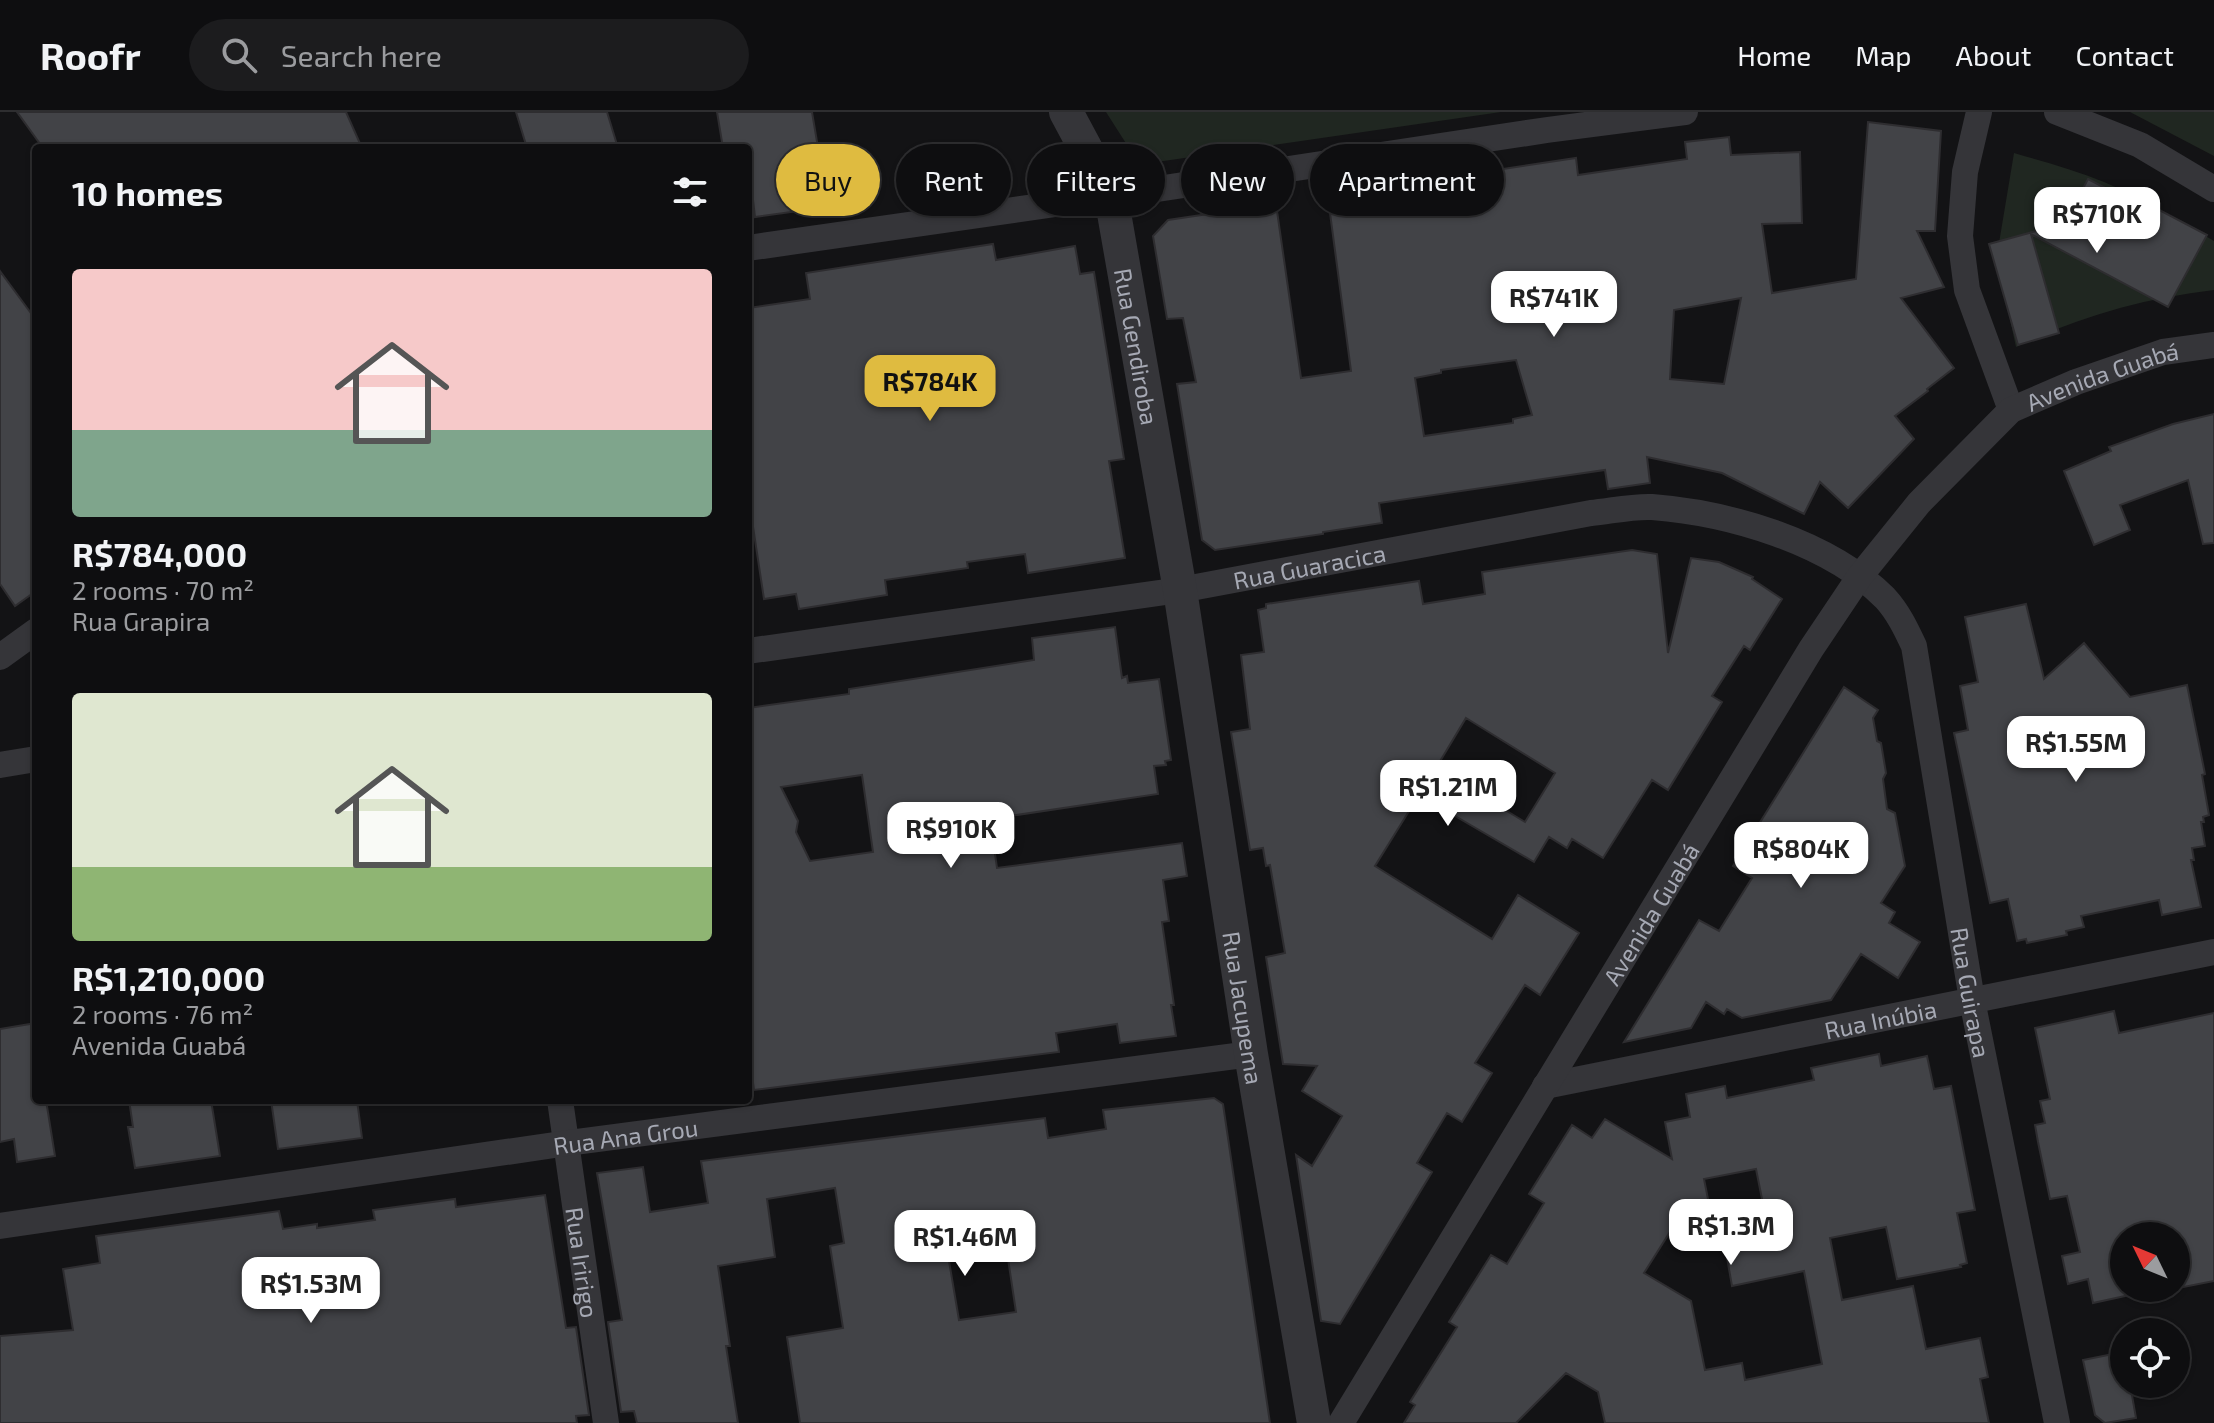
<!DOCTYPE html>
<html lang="en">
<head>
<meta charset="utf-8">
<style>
  body { margin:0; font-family:"Exo 2",sans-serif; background:#1c1c1e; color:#f1f3f6; height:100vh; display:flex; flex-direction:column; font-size:30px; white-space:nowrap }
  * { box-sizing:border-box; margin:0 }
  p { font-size:26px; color:#9b9c9f }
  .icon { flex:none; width:44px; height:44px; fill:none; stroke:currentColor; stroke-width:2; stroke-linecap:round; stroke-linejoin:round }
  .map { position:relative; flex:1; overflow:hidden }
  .drawer { position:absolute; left:32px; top:32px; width:720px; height:960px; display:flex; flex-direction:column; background:#0e0e10; border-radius:8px; box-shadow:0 2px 6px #0004,0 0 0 2px #2e2e30 }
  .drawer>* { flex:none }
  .banner { position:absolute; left:776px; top:32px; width:760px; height:72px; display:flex; gap:16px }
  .needle { width:52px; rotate:313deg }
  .buttons { position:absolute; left:2110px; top:1110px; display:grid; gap:16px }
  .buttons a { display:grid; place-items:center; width:80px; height:80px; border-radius:50%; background:#0e0e10; box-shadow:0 2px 6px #0004,0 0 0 2px #2e2e30; font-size:40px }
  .price { position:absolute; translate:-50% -68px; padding:0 18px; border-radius:16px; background:#fff; color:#222; font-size:26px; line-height:52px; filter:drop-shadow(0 2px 4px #0008) }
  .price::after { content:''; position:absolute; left:50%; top:48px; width:24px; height:18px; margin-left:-12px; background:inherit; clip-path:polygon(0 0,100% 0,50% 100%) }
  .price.current { background:#dfbb40; color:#111 }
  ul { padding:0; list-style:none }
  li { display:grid; align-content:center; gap:16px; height:424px; padding:0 40px }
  li span { display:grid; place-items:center; height:248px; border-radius:8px; color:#555 }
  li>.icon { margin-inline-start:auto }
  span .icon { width:144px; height:144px; fill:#fffc; stroke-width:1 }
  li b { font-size:34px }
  h2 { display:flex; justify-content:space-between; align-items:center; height:96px; padding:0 40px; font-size:34px }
  .pill { padding:0 28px; border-radius:36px; background:#0e0e10; box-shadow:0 2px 6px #0004,0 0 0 2px #2e2e30; font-size:28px; line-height:72px }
  .pill.current { background:#dfbb40; color:#111 }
  header { display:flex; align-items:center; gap:48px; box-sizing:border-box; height:112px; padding:0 40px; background:#0e0e10; border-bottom:2px solid #2e2e30 }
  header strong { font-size:38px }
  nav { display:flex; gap:44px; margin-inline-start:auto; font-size:28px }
  .search { width:560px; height:72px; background:#1c1c1e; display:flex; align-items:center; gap:20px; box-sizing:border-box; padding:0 28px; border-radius:44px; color:#9b9c9f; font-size:30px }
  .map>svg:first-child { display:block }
  .green { fill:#202721 }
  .building { fill:#424347; stroke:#2e2d30; stroke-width:2; fill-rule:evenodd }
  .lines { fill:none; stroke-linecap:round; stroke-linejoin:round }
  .minor { stroke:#353539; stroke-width:26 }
  .tertiary { stroke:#353539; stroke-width:34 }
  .labels { text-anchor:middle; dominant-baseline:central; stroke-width:8; stroke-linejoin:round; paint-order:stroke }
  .street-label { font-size:24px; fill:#a6a9b4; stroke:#0e0e0f }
</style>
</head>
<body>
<header>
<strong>Roofr</strong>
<div class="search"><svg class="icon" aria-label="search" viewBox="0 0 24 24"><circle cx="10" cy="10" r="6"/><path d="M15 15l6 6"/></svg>Search here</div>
<nav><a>Home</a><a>Map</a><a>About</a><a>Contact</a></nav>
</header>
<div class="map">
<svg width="2214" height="1311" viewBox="0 0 2214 1311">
  <rect width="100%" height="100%" fill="#131315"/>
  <!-- green -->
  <path class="green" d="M1106,0h395l-358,52 -7,-5z
    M2130,0h84v44z
    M2014,41c31,9 61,17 90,29 38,16 74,38 110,59v49c-69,8 -136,27 -198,57l-14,-64 -3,-40z"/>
  <!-- building -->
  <path class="building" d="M17,0h329l16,36h-319z
    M516,0h91l11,36h-91z
    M717,0h95l16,95 -73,10 -2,-17 -5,1v-53h-25z
    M1868,10l73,9 -6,100h-18l27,56 -43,11 53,70 -27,21 1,2 -33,25 19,23 -66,69 -28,-26 -16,32 -82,-41 -75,-16 3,26 -42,6 -3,-19 -226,33 3,20 -59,9v2l-108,16 -13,-10 -25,-156 19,-2 -13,-64 -16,1 -14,-83 15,-16 108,-16 25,174 50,-7 -21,-158 44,-6 -3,-18 205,-31 2,17 109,-16 -2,-17 44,-5 2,18 69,-3 2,71 -40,1 10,69 84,-14zM1741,186l-17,86 -54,-5 4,-69zM1516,248l16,55 -19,4v4l-89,13 -9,-58 26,-5v-3z
    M2088,67l38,20 3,-5 78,41 -39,72 -137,-73 28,99 -41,12 -29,-101 69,-19 6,-12 5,2z
    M993,132l3,16 79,-14 5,28 14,-2 30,187 -15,2 16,97 -97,15 -3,-19 -58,8 1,6 -83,12 2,15 -88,14 -3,-15 -32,5 -16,-105v-186l62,-9 -4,-26z
    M0,159l36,49v271l-21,15 -15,-22z
    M2214,302v129l-11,1 -15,-64 -68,25 10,25 -36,15 -30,-74 47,-20 -2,-4 64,-23z
    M1632,438l25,4 11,99 23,-95 28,4 34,15 -1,2 30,20 -32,51 -6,-4 -32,50 10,6 -54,88 -16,-10 -49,78 -31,-19 -5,9 -18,-11 -15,25 -115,-67 -44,71 117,73 26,-44 61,38 -39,62 -15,-10 -50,78 17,10 -30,49 -15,-9 -30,50 15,9 -92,152 -19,-3 -25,-166 16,11 30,-50 -40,-25 15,-25 -34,-2 -17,-107 19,-4 -15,-88 -4,1 -3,-18 -13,2 -19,-118 19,-3 -9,-74 23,-3 -6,-42 8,-2v-4l153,-23 4,23 62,-10 -3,-22zM1466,606l89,55 -30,49 -89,-54z
    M2026,492l18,75 40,-36 46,54 57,-12 18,89 -3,1 7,40 -6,2 1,5h-3l4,24 -13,2 2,12h-3l10,47 -39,8 -3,-15 -78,16 3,11 -18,4 1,4 -40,8 -1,-4 -9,2 -9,-42 -18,4 -36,-170 14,-3 -8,-44 18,-4 -13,-65z
    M1115,515l7,51 5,-2 1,7 31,-4 12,81 -6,1 1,4 -12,1 4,28 -168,25 7,49 185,-25 5,33 -24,4 6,41 -7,1 12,83h-3l5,31 -56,7 -3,-19 -61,9 3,19 -305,38 -6,-44v-338l101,-14v-5l185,-29 -2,-22zM862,663l11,77 -63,9 -14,-29 2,-11 -17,-34z
    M1844,575l34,23 -5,8 4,23 4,2 5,30 -3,6 4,30 8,4 10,53 -24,37 14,9 -6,11 31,19 -22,36 -37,-24 -30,46 -89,18 -15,-9 -3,5 -18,-12 -15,26 -67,14 75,-122 20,11 33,-53 -19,-12z
    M2114,899l5,22 95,-20v268l-41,8v3l-33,7 -1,-6 -46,10 -5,-24 -20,5 -6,-28 18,-4 -13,-56 -17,3 -12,-57 -3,-17 10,-2 -5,-22 10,-2 -15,-71zM2124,1124h52v52h-52z
    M36,911v77h10l9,56 -38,6 -3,-23 -14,3v-113z
    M1879,942l2,12 46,-10 7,33 17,-3 24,124 -18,3 10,50 -7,2 1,2 -64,12 -11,-52 -56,11 12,62 71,-14 13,63 54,-11 8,39 -8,2 9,44h-384l-7,-31 -32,-19 -50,50h-112l11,-18 -5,-3 47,-75 -8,-5 42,-67 16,9 37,-61 -15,-9 43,-69 20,13 13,-19 67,40 -7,-37 25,-5 -4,-23 39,-8 2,12 87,-18 -3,-12zM1756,1057l15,75 -45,8 6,34 72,-15 18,93 -77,16 -3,-17 -37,7 -14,-69 -47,-28 26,-41 43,-8 -9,-45z
    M1214,986l9,6 47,319h-470l-13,-86 56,-9 -13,-82 14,-3 -9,-55 -68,11 8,58 -57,9 12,80h-4l12,77h-101l-3,-12 -13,1 -13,-90 14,-2 -25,-147 46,-6 7,45 58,-9 -7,-42 344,-43 3,20 58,-9 -3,-19zM1007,1140l9,60 -57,8 -10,-59z
    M129,988h82l9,56 -85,12 -7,-41h5z
    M271,988h86l5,38 -84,11z
    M545,1083l21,133 10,-1 13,88 -13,1 1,7h-577v-87l73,-6 -10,-61 37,-6 -4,-27 183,-25 4,18 34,-5v4l58,-8 -2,-10 82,-11 1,8z
    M2123,1240l1,32h6l6,34 -31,5 -10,-8 -12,-55z"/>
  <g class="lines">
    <!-- minor -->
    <g class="minor">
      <path d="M1979,0l-14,60 -5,64 7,54 44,120"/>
      <path d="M2057,0l83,33 74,44"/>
      <path d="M748,136l363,-52 436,-66 138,-18"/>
      <path id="s1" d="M748,539l432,-61 411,-77c20,-2 42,-7 61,-6 78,6 177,35 233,91 13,14 21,31 29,48l58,354 85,423"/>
      <path d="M0,545l36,-26"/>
      <path d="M0,653l36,-6"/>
      <path id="s2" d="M1545,974l669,-134"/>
      <path id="s3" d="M560,988l46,323"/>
      <path id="s4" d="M0,1114l568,-83 683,-89"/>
      <path id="s5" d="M1341,1311l470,-774 49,-73 59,-73 92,-93 65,-28 87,-30 51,-7"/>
    </g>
    <!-- tertiary -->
    <path class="tertiary" id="s6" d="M1066,0l45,84 69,394 71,464 63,369"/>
  </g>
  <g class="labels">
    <!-- street labels -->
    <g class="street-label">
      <text stroke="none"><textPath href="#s6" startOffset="248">Rua Gendiroba</textPath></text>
      <text stroke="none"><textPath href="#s5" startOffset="1316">Avenida Guabá</textPath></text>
      <text stroke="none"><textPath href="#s1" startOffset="568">Rua Guaracica</textPath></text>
      <text stroke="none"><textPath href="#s5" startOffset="596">Avenida Guabá</textPath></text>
      <text stroke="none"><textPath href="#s1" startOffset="1578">Rua Guirapa</textPath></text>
      <text stroke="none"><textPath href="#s6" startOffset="918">Rua Jacupema</textPath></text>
      <text stroke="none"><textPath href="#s2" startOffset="342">Rua Inúbia</textPath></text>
      <text stroke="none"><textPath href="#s4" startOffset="632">Rua Ana Grou</textPath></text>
      <text stroke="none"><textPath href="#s3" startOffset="164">Rua Iririgo</textPath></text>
    </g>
  </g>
</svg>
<div class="buttons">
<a><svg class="needle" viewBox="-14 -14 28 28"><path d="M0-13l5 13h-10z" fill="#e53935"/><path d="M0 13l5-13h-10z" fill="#9b9c9f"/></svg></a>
<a><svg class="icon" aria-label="locate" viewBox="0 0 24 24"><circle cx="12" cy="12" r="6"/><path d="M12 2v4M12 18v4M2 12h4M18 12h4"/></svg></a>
</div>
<b class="price" style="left:2097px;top:143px">R$710K</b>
<b class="price" style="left:1554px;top:227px">R$741K</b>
<b class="price current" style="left:930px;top:311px">R$784K</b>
<b class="price" style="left:2076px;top:672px">R$1.55M</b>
<b class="price" style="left:1448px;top:716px">R$1.21M</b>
<b class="price" style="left:951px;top:758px">R$910K</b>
<b class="price" style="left:1801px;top:778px">R$804K</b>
<b class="price" style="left:1731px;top:1155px">R$1.3M</b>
<b class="price" style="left:965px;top:1166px">R$1.46M</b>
<b class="price" style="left:311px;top:1213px">R$1.53M</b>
<div class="banner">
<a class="pill current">Buy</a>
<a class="pill">Rent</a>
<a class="pill">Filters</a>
<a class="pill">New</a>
<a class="pill">Apartment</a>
</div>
<section class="drawer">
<h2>10 homes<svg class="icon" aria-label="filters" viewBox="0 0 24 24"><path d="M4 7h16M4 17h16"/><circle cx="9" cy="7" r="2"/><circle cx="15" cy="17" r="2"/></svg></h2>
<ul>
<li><span style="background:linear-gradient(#f6c9c9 65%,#7fa58c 0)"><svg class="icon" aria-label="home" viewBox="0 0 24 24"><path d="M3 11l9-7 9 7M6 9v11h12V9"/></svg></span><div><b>R$784,000</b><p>2 rooms · 70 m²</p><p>Rua Grapira</p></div></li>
<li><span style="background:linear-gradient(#dfe7d0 70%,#8fb573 0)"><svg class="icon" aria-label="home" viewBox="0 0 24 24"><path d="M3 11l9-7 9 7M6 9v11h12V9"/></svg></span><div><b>R$1,210,000</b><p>2 rooms · 76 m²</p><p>Avenida Guabá</p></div></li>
</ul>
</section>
</div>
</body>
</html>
